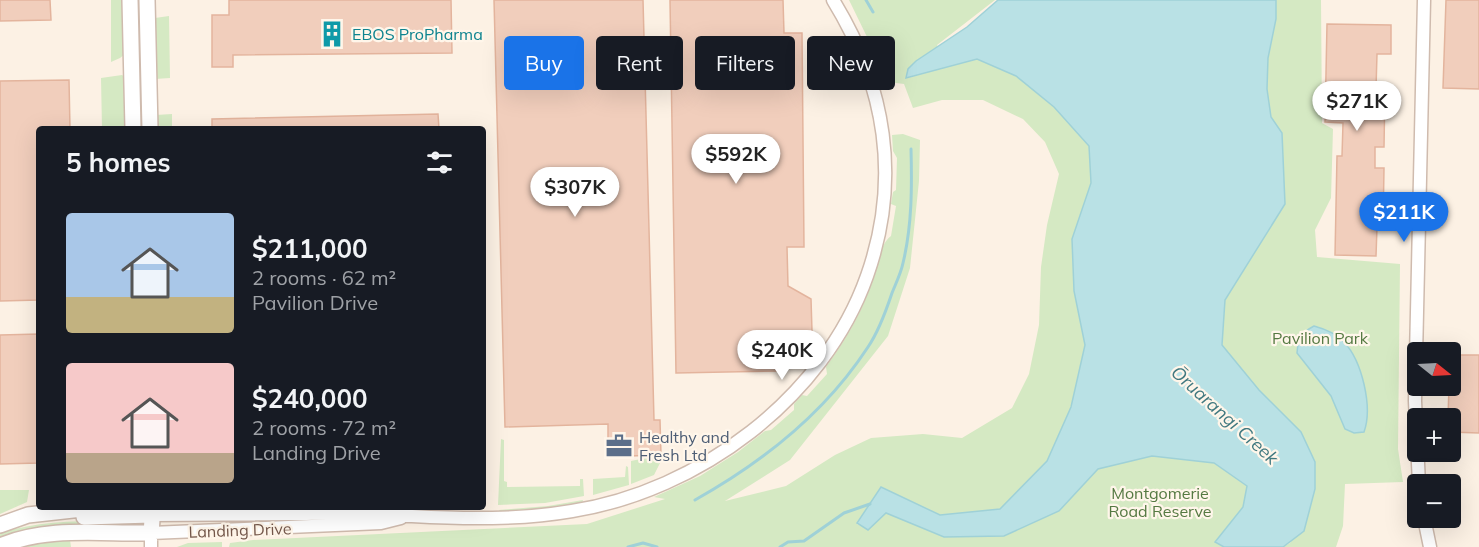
<!DOCTYPE html>
<html lang="en">
<head>
<meta charset="utf-8">
<style>
  body { margin:0; font-family:Mulish,sans-serif; background:#20242c; color:#f1f3f6; height:100vh; display:flex; flex-direction:column; font-size:22px; white-space:nowrap }
  * { box-sizing:border-box; margin:0 }
  p { font-size:20px; color:#9ea1a6 }
  .icon { flex:none; width:33px; height:33px; fill:none; stroke:currentColor; stroke-width:2; stroke-linecap:round; stroke-linejoin:round }
  .map { position:relative; flex:1; overflow:hidden }
  .sheet { position:absolute; left:36px; top:126px; width:450px; height:384px; display:flex; flex-direction:column; background:#171b24; border-radius:6px; box-shadow:0 6px 24px #0002 }
  .sheet>* { flex:none }
  .banner { position:absolute; left:504px; top:36px; width:570px; height:54px; display:flex; gap:12px }
  .needle { width:39px; rotate:108deg }
  .buttons { position:absolute; left:1407px; top:342px; display:grid; gap:12px }
  .buttons a { display:grid; place-items:center; width:54px; height:54px; border-radius:6px; background:#171b24; box-shadow:0 6px 24px #0002; font-size:30px }
  .price { position:absolute; translate:-50% -51px; padding:0 14px; border-radius:21px; background:#fff; color:#222; font-size:20px; line-height:39px; filter:drop-shadow(0 2px 3px #0008) }
  .price::after { content:''; position:absolute; left:50%; top:36px; width:18px; height:14px; margin-left:-9px; background:inherit; clip-path:polygon(0 0,100% 0,50% 100%) }
  .price.current { background:#1a73e8; color:#fff }
  ul { padding:0; list-style:none }
  li { display:flex; align-items:center; gap:18px; height:150px; padding:0 30px }
  li span { display:grid; place-items:center; flex:none; width:168px; height:120px; border-radius:6px; color:#555 }
  li>.icon { margin-inline-start:auto }
  span .icon { width:72px; height:72px; fill:#fffc; stroke-width:1 }
  li b { font-size:26px }
  h2 { display:flex; justify-content:space-between; align-items:center; height:72px; padding:0 30px; font-size:26px }
  .pill { padding:0 21px; border-radius:6px; background:#171b24; box-shadow:0 6px 24px #0002; font-size:21px; line-height:54px }
  .pill.current { background:#1a73e8; color:#fff }
  .map>svg:first-child { display:block }
  .green { fill:#d5e9c3 }
  .water { fill:#b9e1e5; stroke:#9fd1d7; stroke-width:1.5 }
  .lines { fill:none; stroke-linecap:round; stroke-linejoin:round }
  .stream { stroke:#9fd1d7; stroke-width:3 }
  .building { fill:#f1cebc; stroke:#e3b49d; stroke-width:1.5 }
  .minor-casing { stroke:#cfbbae; stroke-width:15 }
  .tertiary-casing { stroke:#cfbbae; stroke-width:18 }
  .minor { stroke:#fff; stroke-width:12 }
  .tertiary { stroke:#fff; stroke-width:15 }
  .labels { text-anchor:middle; dominant-baseline:central; stroke-width:4.5; stroke-linejoin:round; paint-order:stroke }
  .culture-label { font-size:16px; fill:#0d838f; stroke:#fff6ea; text-anchor:start }
  .park-label { font-size:16px; fill:#557942; stroke:#fff6ea }
  .service-label { font-size:16px; fill:#4e5e75; stroke:#fff6ea; text-anchor:start }
  .street-label { font-size:16px; fill:#74574a; stroke:#fff6ea }
  .water-label { font-size:18px; font-style:italic; fill:#417980; stroke:#fff6ea }
</style>
</head>
<body>
<div class="map">
<svg width="1479" height="547" viewBox="0 0 1479 547">
  <rect width="100%" height="100%" fill="#fcf1e4"/>
  <!-- green -->
  <path class="green" d="M111,0h13l1,54 -5,4 -9,4z
    M137,0h4l3,129h-5z
    M849,0h146l-58,45 3,5 37,9 39,17 38,31 35,39 2,37 -19,56 2,52 11,54 -14,62 -24,54 -47,49 -60,5 -59,-28 -24,37 11,5 18,-16 58,24 115,-26 39,-42 54,-13 62,7 33,23 -4,21 -28,35 9,5h-995l1,-4 23,-3 334,-16 78,-25 -11,-2 46,-21 38,-24 27,-21 6,-1 23,-20v-6l8,-9 5,1 20,-22 -1,-7c23,-32 36,-55 49,-93 4,-12 5,-30 16,-38l5,-30 -5,-2 2,-12 3,-2 1,-32 -4,-7 -1,-16 11,-1 17,6 -1,41 -9,87 -22,68 -98,124 -65,41 61,-15 49,-31 36,-17 52,-4 39,4 50,-30 17,-34 10,-49 2,-58 6,-42 12,-51 -14,-32 -22,-23 -40,-19h-41l-29,8 -9,-24 -15,-2z
    M1276,0h45l1,123 11,6 -2,69 -16,32 2,27 83,7 -2,185 5,33 -58,2 -2,42 -7,21h-53l7,-4 20,-35 5,-19 -14,-57 -42,-42 -37,-45 3,-45 60,-96 -3,-70 -11,-17 -4,-28 1,-31 8,-39z
    M169,16l1,62 -15,1v-61z
    M122,75l3,2 2,52h-25l-1,-51z
    M172,114v15h-15l-1,-14z
    M501,439l3,1v41l3,1v5l73,-1v-7h3l1,17 -39,7 -47,2z
    M660,455l1,6 -7,14 -23,9v-23z
    M626,466l2,1 1,18 -36,10v-16l32,-2z
    M0,490h29l-2,12 -27,12z
    M583,500l-1,4 -33,5 -49,4 -1,-3 49,-4z
    M125,521l2,4 -36,1 -91,14v-7c41,-13 82,-12 125,-12z
    M70,540l1,7h-46l14,-4z
    M222,542v5h-45l11,-4z"/>
  <!-- water -->
  <path class="water" d="M998,0h278v19l-8,39 -1,31 4,28 11,16 3,71 -60,96 -3,45 37,45 42,42 14,30v27l-11,42 -21,16h-59l-9,-5 28,-35 4,-21 -33,-23 -62,-7 -54,13 -39,42 -55,25 -60,1 -58,-24 -18,17 -11,-7 24,-36 59,28 60,-6 47,-48 24,-54 14,-62 -11,-54 -2,-52 19,-56 -2,-37 -35,-39 -38,-31 -39,-17 -71,19 2,-9 8,-8 51,-34z
    M1314,326c11,3 22,7 30,16 18,19 29,65 20,90l-10,1 -9,-4 -14,-33 -34,-43c1,-15 4,-20 17,-27z"/>
  <g class="lines">
    <!-- stream -->
    <path class="stream" d="M866,0l7,12
      M695,500c68,-38 130,-87 173,-153 11,-16 18,-36 24,-54 4,-10 9,-20 11,-30 9,-37 9,-76 8,-114
      M628,547l15,-4 14,4
      M780,547l8,-5 16,-1 40,-28 26,-9"/>
  </g>
  <!-- building -->
  <path class="building" d="M0,0h50l1,20 -51,1z
    M229,0h222l1,53 -219,2v12h-21v-52h17z
    M494,0h149l11,420h6l1,35 -32,1 -1,-5h-20v-27l-103,3z
    M670,0h113l1,33h18l2,214h-17l1,39 23,13 1,32 -23,29h-12v11l-101,2z
    M1446,0h33v89l-36,-1z
    M1327,24l64,1v29h-14l-1,34h9l-1,59h-9v21h9l-1,59h-6l-1,29 -41,-1 2,-99h5l1,-33 -18,-1z
    M69,80l1,49h-31v171l-39,1v-220z
    M438,114l1,15h-227v-10z
    M39,334v129l-39,1v-129z
    M1450,355h29v78l-29,-1v-14h-2z"/>
  <g class="lines">
    <!-- minor casing -->
    <g class="minor-casing">
      <path id="minor" d="M1419,484l-4,-83 9,-401
        M151,515c52,0 104,-1 155,-1 24,-1 49,-2 73,-1 11,0 22,3 33,3 53,3 108,4 160,-5 127,-20 252,-113 295,-235 34,-96 19,-190 -34,-276
        M1424,518l6,29
        M151,547v-14l230,-10 20,-5"/>
    </g>
    <!-- tertiary casing -->
    <g class="tertiary-casing">
      <path id="tertiary" d="M130,0l3,129
        M147,0l3,129
        M84,517l67,-2
        M0,525l28,-10 72,-8
        M0,546c48,-20 100,-12 151,-13l2,-26"/>
    </g>
    <!-- minor -->
    <use href="#minor" class="minor"/>
    <!-- tertiary -->
    <use href="#tertiary" class="tertiary"/>
  </g>
  <!-- icons -->
  <defs>
    <g id="building-bare" transform="scale(2.07)"><path d="M-4-6H4V6H1V3H-1V6H-4ZM-2.5-4.3h1.7v1.8h-1.7ZM.8-4.3h1.7v1.8H.8ZM-2.5-1h1.7V.8h-1.7ZM.8-1h1.7V.8H.8Z" fill="#0f9aa8" stroke="#fff6ea" stroke-width="2.5" paint-order="stroke"/></g>
    <g id="office-bare" transform="scale(2.07)"><path d="M-6-3h4V-5.5h4V-3h4V5H-6ZM-1-4.5V-3h2v-1.5ZM-6 0V1H6V0Z" fill="#5c6f8a" stroke="#fff6ea" stroke-width="2.5" paint-order="stroke"/></g>
  </defs>
  <g fill-rule="evenodd">
    <use href="#building-bare" x="332" y="34"/>
    <use href="#office-bare" x="619" y="446"/>
  </g>
  <g class="labels">
    <!-- culture labels -->
    <g class="culture-label">
      <text x="352" y="34">EBOS ProPharma</text>
    </g>
    <!-- park labels -->
    <g class="park-label">
      <text x="1320" y="338">Pavilion Park</text>
      <text x="1160" y="493">Montgomerie<tspan x="1160" dy="18">Road Reserve</tspan></text>
    </g>
    <!-- service labels -->
    <g class="service-label">
      <text x="639" y="437">Healthy and<tspan x="639" dy="18">Fresh Ltd</tspan></text>
    </g>
    <!-- street labels -->
    <g class="street-label">
      <text transform="translate(240 530) rotate(-2)">Landing Drive</text>
    </g>
    <!-- water labels -->
    <g class="water-label">
      <text transform="translate(1225 415) rotate(42)">Ōruarangi Creek</text>
    </g>
  </g>
</svg>
<div class="buttons">
<a><svg class="needle" viewBox="-14 -14 28 28"><path d="M0-13l5 13h-10z" fill="#e53935"/><path d="M0 13l5-13h-10z" fill="#9ea1a6"/></svg></a>
<a>+</a>
<a>−</a>
</div>
<b class="price" style="left:1357px;top:132px">$271K</b>
<b class="price" style="left:736px;top:185px">$592K</b>
<b class="price" style="left:575px;top:218px">$307K</b>
<b class="price current" style="left:1404px;top:243px">$211K</b>
<b class="price" style="left:782px;top:381px">$240K</b>
<div class="banner">
<a class="pill current">Buy</a>
<a class="pill">Rent</a>
<a class="pill">Filters</a>
<a class="pill">New</a>
</div>
<section class="sheet">
<h2>5 homes<svg class="icon" aria-label="filters" viewBox="0 0 24 24"><path d="M4 7h16M4 17h16"/><circle cx="9" cy="7" r="2"/><circle cx="15" cy="17" r="2"/></svg></h2>
<ul>
<li><span style="background:linear-gradient(#a9c7e8 70%,#c2b280 0)"><svg class="icon" aria-label="home" viewBox="0 0 24 24"><path d="M3 11l9-7 9 7M6 9v11h12V9"/></svg></span><div><b>$211,000</b><p>2 rooms · 62 m²</p><p>Pavilion Drive</p></div></li>
<li><span style="background:linear-gradient(#f6c9c9 75%,#b9a48a 0)"><svg class="icon" aria-label="home" viewBox="0 0 24 24"><path d="M3 11l9-7 9 7M6 9v11h12V9"/></svg></span><div><b>$240,000</b><p>2 rooms · 72 m²</p><p>Landing Drive</p></div></li>
</ul>
</section>
</div>
</body>
</html>
